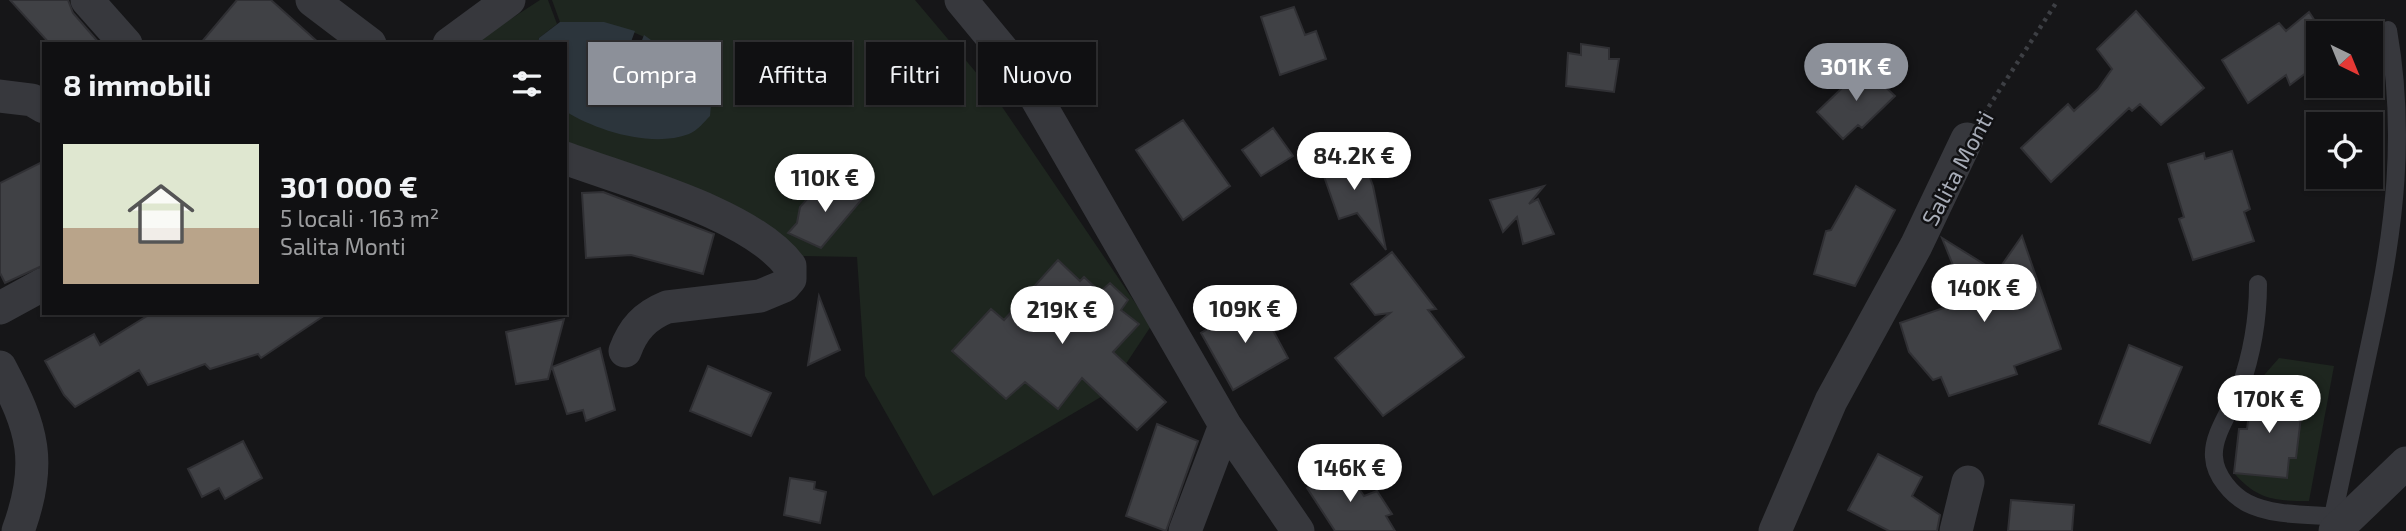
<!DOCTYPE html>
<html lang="it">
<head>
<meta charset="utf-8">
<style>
  body { margin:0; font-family:"Exo 2",sans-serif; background:#1e1e20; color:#f1f3f6; height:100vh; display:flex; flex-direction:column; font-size:26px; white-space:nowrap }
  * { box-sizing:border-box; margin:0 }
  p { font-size:23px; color:#9c9d9f }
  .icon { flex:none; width:38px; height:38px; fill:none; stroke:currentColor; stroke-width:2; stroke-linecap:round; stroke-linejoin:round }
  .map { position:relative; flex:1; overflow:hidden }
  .drawer { position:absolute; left:42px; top:42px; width:525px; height:273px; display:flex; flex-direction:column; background:#101012; border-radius:0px; box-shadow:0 2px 5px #0004,0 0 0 2px #303032 }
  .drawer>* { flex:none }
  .guide { position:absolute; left:588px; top:42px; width:665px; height:63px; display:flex; gap:14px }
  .needle { width:46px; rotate:137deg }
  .tools { position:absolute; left:2306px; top:21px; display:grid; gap:14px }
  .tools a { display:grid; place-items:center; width:77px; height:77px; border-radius:0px; background:#101012; box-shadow:0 2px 5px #0004,0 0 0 2px #303032; font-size:35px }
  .price { position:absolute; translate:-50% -60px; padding:0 16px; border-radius:24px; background:#fff; color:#222; font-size:23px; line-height:46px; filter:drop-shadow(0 2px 4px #0008) }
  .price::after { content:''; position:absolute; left:50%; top:42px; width:21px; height:16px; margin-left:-10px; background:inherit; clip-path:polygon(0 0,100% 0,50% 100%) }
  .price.current { background:#8c9099; color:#fff }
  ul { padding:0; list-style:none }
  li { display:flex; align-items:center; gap:21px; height:175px; padding:0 21px }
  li+li { border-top:2px solid #303032 }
  li span { display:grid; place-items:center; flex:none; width:196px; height:140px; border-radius:0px; color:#555 }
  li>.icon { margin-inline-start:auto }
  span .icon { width:84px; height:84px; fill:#fffc; stroke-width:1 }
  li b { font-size:30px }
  h2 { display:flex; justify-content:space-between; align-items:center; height:84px; padding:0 21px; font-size:30px }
  .chip { padding:0 24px; border-radius:0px; background:#101012; box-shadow:0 2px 5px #0004,0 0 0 2px #303032; font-size:24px; line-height:63px }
  .chip.current { background:#8c9099; color:#fff }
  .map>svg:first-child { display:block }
  .green { fill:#1e261f }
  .water { fill:#2c353c }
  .building { fill:#404145; stroke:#303034; stroke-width:2 }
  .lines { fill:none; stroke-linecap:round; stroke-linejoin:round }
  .path { stroke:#3d3f44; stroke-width:4.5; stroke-dasharray:3.5 5; stroke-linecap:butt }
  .service { stroke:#37383d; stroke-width:18 }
  .minor { stroke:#37383d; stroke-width:33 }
  .labels { text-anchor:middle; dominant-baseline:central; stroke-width:5; stroke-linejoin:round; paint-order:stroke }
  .street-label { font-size:23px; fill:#a8adb8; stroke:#111113 }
</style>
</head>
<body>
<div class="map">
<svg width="2406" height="531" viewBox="0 0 2406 531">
  <rect width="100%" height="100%" fill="#161618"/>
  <!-- green -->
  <path class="green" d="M540,0h8l9,24 -18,14 -1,6h-66z
    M552,0h363l75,89 161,237 -45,68 -173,102 -68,-120 -8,-119 -54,-1 -68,-50 -136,-46 -34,-18v-31l51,21 52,-82c-39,-24 -63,-28 -108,-28z
    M2279,358l55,8 -25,135c-33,0 -52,-1 -75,-28l53,5 2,-20h7l5,-40 -6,-2 2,-21 -45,-6z"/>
  <!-- water -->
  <path class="water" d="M560,22h44l31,9 -14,38h-10l-6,6 -2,10 13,14c14,-4 20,-13 13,-26l15,-38 49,35 19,25 -2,21c-6,6 -13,15 -21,18 -37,14 -92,-3 -124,-23v-67h-27l1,-6z"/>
  <!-- building -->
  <path class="building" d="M10,0h58l5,13 27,31h-50z
    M237,0h34l49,44h-120z
    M1294,7l11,28 11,-4 10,28 -46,16 -19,-58z
    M2136,11l68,77 -43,37 -21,-21 -8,7 -3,-3 -78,74 -30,-34 47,-44 6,7 24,-22 14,-20 -15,-20z
    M2309,12l10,15v36l-29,22 -4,-10 -38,28 -26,-43 57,-37 7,8z
    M1581,44l28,4v11h10l-5,33 -48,-6 2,-33 13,2z
    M1864,67l31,29 -33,32 -4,-3 -15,14 -26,-27z
    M603 83a15 15 0 1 1 30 0a15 15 0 1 1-30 0Z
    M1183,120l47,66 -47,34 -47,-70z
    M1273,128l20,28 -32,20 -19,-26z
    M2232,151l18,58 -6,3 10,29 -61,19 -14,-41 5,-2 -16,-53 36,-11 1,6z
    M1361,154l12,32 13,64 -29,-37 -18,6 -19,-54z
    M44,161v104l-39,18 -5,-10v-90z
    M839,178l24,20 -42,50 -33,-15 9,-10 3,-16 8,-9 19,-6z
    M1544,186l-15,18 9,-5 16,35 -31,10 -6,-27 -14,15 -13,-32z
    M1856,186l39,24 -40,76 -41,-12 12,-43 5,-1z
    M603,192l111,42 -11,40 -72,-19 -45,3 -4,-65z
    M2022,236l39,113 -47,17 3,8 -68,22 -8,-19 -8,3 -24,-28 -9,-29 67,-23 -25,-62 55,34z
    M1392,252l44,57 -8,1 36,47 -81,59 -48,-58 55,-45 -15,2 -24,-31z
    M1058,260l22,21 4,-4 16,15 10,-9 18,17 -7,10 18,14 -26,28 53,50 -29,28 -55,-52 -24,31 -33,-27 -19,17 -54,-48 39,-42 13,11z
    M819,296l21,54 -32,15z
    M1257,301l31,57 -55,32 -32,-57z
    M152,313h176l-67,45 -3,-4 -48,15 -5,-5 -57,21 -9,-15 -64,37 -11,-12 -19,-34 49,-27 6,11z
    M564,319l-16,60 -32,5 -10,-52z
    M2129,345l53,22 -32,76 -51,-19z
    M600,348l15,62 -29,11 -3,-11 -16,4 -15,-47z
    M708,366l63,27 -20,43 -61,-25z
    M2252,389l45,5 -2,22 6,1 -5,41h-7l-2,20 -53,-5 5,-44h8z
    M1157,424l41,17 -32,90 -40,-15z
    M243,441l19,37 -37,21 -6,-11 -17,9 -14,-28z
    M1878,454l44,23 -10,19 28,19 -3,16h-48l-41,-21z
    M1344,467l20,29 13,-5 15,23 -6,2 9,15h-60l-28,-43 26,-18 1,3z
    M790,478l25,4 -1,7 12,3 -6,31 -36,-8z
    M2011,500l63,5 -2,26h-64z"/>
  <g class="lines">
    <!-- path -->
    <path class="path" d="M1984,114l74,-114"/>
    <!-- service -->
    <path class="service" d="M2258,284c0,36 -6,70 -18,104 -8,21 -28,47 -26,69 1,19 18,38 33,46 27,14 66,11 95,14
      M2333,516c13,-62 27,-125 40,-187 22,-102 33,-197 15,-299"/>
    <!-- minor -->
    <path class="minor" d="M87,0l39,44
      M312,0l58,44
      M961,0l62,75 202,350 73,106
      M449,44l60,-44
      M0,96l32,4 12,7
      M565,158c64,24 185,55 225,108v13l-6,7 -24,10 -93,11c-22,9 -34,22 -42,44
      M0,308l44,-24
      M0,367c33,62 43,96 18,164
      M1185,531l40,-106
      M1775,531l56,-130 85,-155 51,-107
      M1956,531l12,-49
      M2335,531l71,-68"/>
  </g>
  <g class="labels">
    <!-- street labels -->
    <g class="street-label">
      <text transform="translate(1957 168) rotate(-62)">Salita Monti</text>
    </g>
  </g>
</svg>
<div class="tools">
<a><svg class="needle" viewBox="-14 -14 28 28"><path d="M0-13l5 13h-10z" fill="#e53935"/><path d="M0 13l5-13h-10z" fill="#9c9d9f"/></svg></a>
<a><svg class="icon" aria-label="locate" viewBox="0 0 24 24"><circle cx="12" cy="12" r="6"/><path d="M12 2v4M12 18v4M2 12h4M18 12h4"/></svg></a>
</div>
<b class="price current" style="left:1856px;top:103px">301K €</b>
<b class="price" style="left:1354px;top:192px">84.2K €</b>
<b class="price" style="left:825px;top:214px">110K €</b>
<b class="price" style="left:1984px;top:324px">140K €</b>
<b class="price" style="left:1245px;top:345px">109K €</b>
<b class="price" style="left:1062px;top:346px">219K €</b>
<b class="price" style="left:2269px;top:435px">170K €</b>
<b class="price" style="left:1350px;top:504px">146K €</b>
<div class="guide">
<a class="chip current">Compra</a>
<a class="chip">Affitta</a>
<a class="chip">Filtri</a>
<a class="chip">Nuovo</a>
</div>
<section class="drawer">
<h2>8 immobili<svg class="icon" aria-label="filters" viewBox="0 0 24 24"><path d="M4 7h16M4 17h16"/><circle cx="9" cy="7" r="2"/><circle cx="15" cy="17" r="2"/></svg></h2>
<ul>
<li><span style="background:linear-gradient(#dfe7d0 60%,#b9a48a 0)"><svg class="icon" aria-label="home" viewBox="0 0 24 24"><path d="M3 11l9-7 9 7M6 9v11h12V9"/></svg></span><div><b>301 000 €</b><p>5 locali · 163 m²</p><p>Salita Monti</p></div></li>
</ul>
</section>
</div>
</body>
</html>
